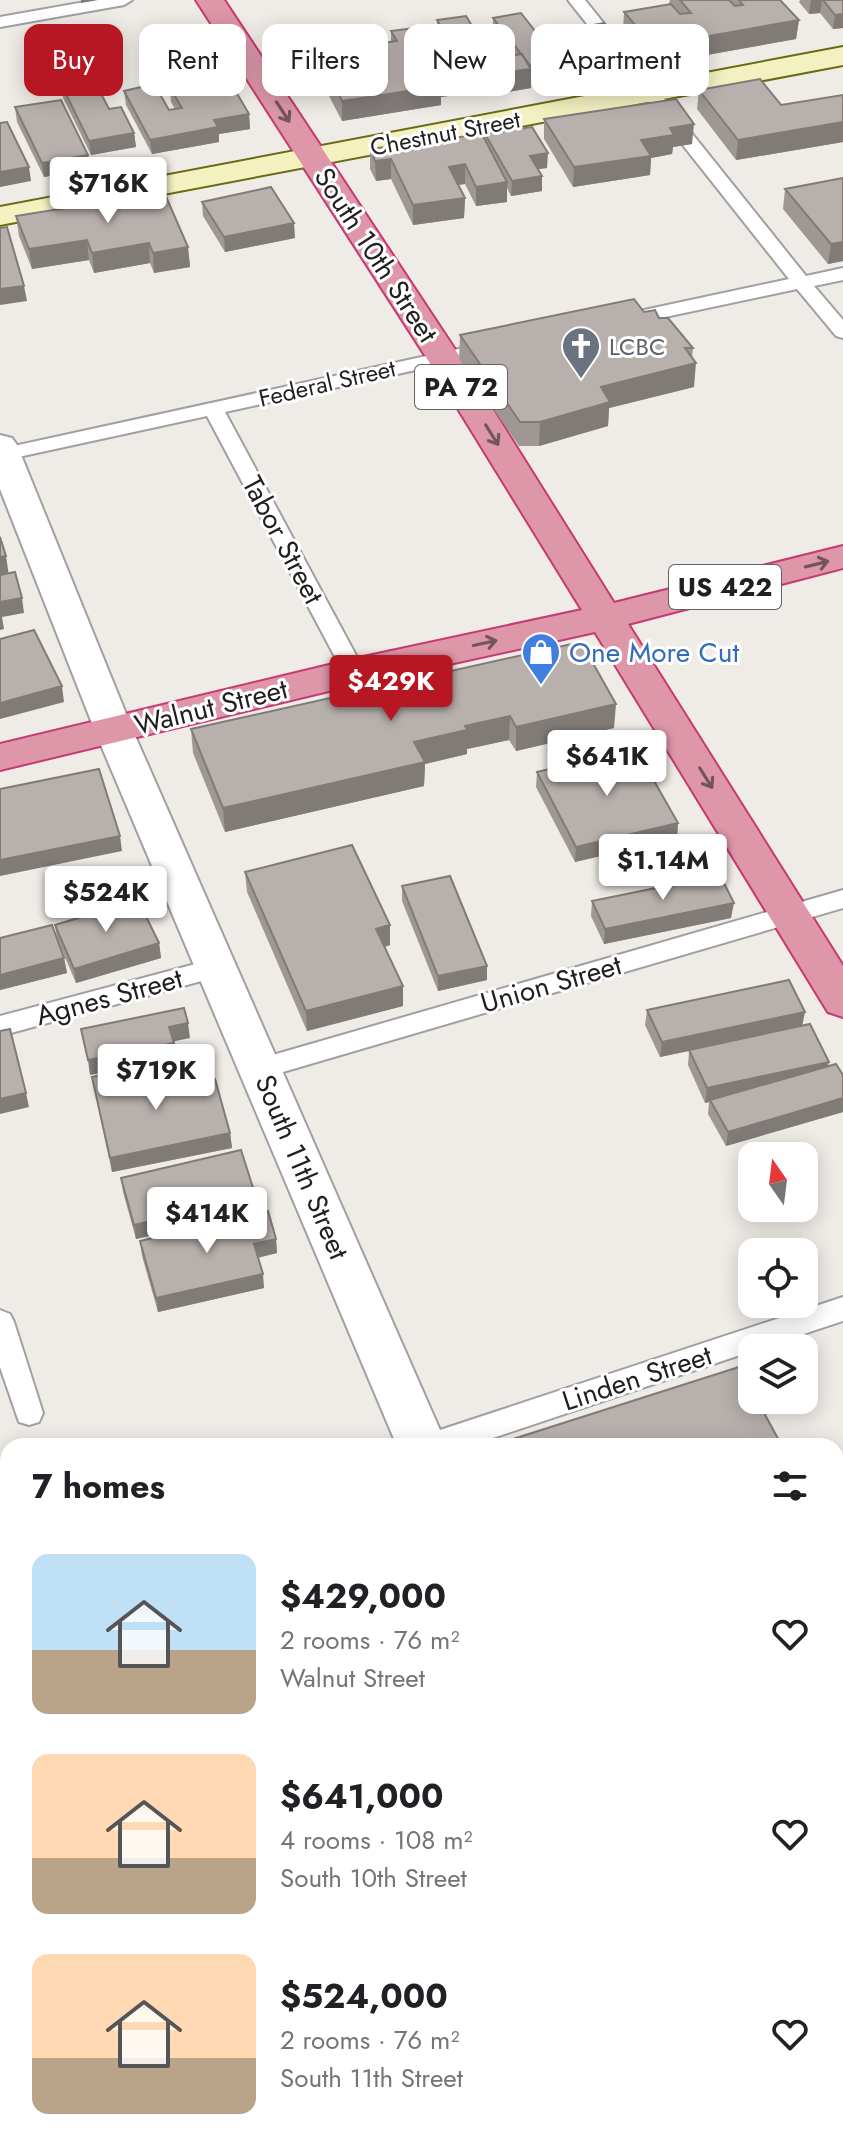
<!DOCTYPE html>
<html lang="en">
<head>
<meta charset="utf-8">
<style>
  body { margin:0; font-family:Jost,sans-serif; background:#f6f6f6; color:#202124; height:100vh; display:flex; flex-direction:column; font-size:30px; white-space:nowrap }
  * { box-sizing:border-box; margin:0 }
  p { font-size:26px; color:#757577 }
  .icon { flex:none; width:44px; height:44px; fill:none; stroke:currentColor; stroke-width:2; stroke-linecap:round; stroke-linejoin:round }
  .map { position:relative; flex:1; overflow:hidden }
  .drawer { position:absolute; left:0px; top:1438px; width:844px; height:714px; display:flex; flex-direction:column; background:#fff; border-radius:24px 24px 0 0; box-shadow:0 4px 20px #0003 }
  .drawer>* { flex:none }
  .banner { position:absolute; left:24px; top:24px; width:796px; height:72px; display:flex; gap:16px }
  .needle { width:52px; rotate:346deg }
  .controls { position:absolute; left:738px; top:1142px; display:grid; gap:16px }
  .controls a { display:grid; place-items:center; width:80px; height:80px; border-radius:16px; background:#fff; box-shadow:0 4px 20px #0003; font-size:40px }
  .price { position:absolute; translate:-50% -68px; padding:0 18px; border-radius:8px; background:#fff; color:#222; font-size:26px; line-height:52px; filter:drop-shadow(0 2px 4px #0008) }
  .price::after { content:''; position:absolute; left:50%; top:48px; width:24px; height:18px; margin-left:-12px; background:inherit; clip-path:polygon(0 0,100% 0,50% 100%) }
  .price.on { background:#b71723; color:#fff }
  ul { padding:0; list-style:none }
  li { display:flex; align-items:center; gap:24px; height:200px; padding:0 32px }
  li span { display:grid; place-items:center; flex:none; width:224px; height:160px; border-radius:16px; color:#555 }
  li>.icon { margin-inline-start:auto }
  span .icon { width:96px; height:96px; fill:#fffc; stroke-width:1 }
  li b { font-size:34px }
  h2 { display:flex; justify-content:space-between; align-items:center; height:96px; padding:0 32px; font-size:34px }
  .chip { padding:0 28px; border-radius:16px; background:#fff; box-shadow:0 4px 20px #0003; font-size:28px; line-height:72px }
  .chip.on { background:#b71723; color:#fff }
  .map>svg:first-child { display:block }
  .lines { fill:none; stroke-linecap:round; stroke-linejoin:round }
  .stream { fill:#acd1d7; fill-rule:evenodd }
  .lane-casing { stroke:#a0a0a0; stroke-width:4 }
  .street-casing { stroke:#a0a0a0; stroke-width:4 }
  .secondary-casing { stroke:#686b11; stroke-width:4 }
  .highway-casing { stroke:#c73974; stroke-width:4 }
  .lane { fill:#fff; fill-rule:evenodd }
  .street { fill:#fff; fill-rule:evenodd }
  .secondary { fill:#f3f1c0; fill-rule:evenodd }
  .highway { fill:#dd97a9; fill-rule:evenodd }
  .wall { fill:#9e9794 }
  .shaded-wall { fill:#817b78 }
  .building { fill:#b8b0ac; stroke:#817b78; stroke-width:2 }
  .oneway { stroke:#74555d }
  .labels { text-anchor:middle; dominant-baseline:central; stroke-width:6; stroke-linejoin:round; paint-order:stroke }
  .far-street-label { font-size:24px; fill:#1f1f1f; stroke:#fff }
  .far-worship-label { font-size:24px; fill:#5b616d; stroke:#fff; text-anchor:start }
  .shield { fill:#fff; stroke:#626262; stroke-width:2 }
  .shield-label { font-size:26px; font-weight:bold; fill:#1f1f1f }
  .street-label { font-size:28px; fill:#1f1f1f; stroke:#fff }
  .shop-label { font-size:28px; fill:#366cbe; stroke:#fff; text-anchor:start }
</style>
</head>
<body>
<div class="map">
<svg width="843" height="2151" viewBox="0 0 843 2151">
  <rect width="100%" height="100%" fill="#efebe6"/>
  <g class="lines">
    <!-- stream -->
    <path class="stream" d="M0,2023l8,3v20l-8,-3z
      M169,2144h27l4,7h-27z"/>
    <!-- lane casing -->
    <g class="lane-casing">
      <path id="lane" d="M96,0h36l-8,5 -124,22v-10z
        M568,0h17l221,276 37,-8v12l-29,6 29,34v18l-7,-2 -39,-47 -174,37 -7,-2 -3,-4 3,-4 173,-37z
        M495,341l10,6 -3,4 -277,61 140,260 -3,5h-16l-3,-5 -136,-256 -207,45v-12z
        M843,890v18l-584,171 -9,-3 -4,-7 4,-7 9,-3z
        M218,958l9,2 4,7 -4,7 -227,62v-20z
        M843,1297v24l-82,27h-9v3l-283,95h-53l5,-9 10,-4z
        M0,1310l10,4 4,8 29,91 -4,9 -10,3 -10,-3 -19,-55z
        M843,1773v30l-7,2v-30z
        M682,2144h36l3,7h-36z"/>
    </g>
    <!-- street casing -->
    <g class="street-casing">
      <path id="street" d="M0,435l12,3 5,7 116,286 314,715h-50l-302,-715 -95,-242z"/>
    </g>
    <!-- secondary casing -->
    <g class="secondary-casing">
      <path id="secondary" d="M843,47v18l-843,160v-18z"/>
    </g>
    <!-- highway casing -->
    <g class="highway-casing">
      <path id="highway" d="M196,0h28l236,357 154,246 229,-57v22l-215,56 215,342v51l-15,-5 -233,-380 -241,53 -354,85v-26l354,-85 228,-49 -156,-253z"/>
    </g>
    <!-- lane -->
    <use href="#lane" class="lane"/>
    <!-- street -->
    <use href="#street" class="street"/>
    <!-- secondary -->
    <use href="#secondary" class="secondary"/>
    <!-- highway -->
    <use href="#highway" class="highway"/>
  </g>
  <!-- wall -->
  <path class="wall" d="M670,0h110l19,20 -3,19 -145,26 -28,-34 1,-19 45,-8z
    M800,0h43v28l-10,1 -13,-16 -11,1 -10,-12z
    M493,18l58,33 28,-6 -2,-2v-15l52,42 -94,17 -4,-5v6l-23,4 -3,-4 -64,9v8l-99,16 -14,-27v-20l6,-1 -3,-4v-19l60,-8v-11l46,7v-18l55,39 19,-3 -18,-23z
    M61,84l48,25 25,24 2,14 -45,8 -28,-57z
    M220,87l29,27 1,15 -31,5v8l-67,12 -26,-49 -2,-14 45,19 6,-1 -4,-7 -1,-14z
    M699,90l82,15 62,-10v47l-107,18 -39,-51z
    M15,107l73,48 2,14 -46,8 -27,-55z
    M544,119l148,25 -19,3 -1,7 -21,4 -1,17 -77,12 -29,-48z
    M485,134l62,34 -9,1 4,7v15l-31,5 -4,-8v14l-31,4 -11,-22 -7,1 7,13 -1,20 -51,7 -22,-46 -15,2 -6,-12v-20l115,-10z
    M843,178v83l-15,3 -45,-55 2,-20z
    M202,202l93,36 -70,14 -22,-36z
    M16,216l172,31 2,20 -36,6 -4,-10 -56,10 -5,-13 -57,9 -13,-33z
    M644,312l15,6 34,30 -1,10 2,29 -85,21 -1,18 -69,20h-20l-60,-87 1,-24z
    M581,642l33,86 -98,23 -7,-11 -42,9v5l-42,10 -1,22 -199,46 -32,-79 -2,-24z
    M537,772l141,51 -1,15 -102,24 -39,-75z
    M245,872l145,53v20l-5,2 18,39v20l-96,25 -60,-139z
    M402,886l85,94 -49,11 -36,-90z
    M592,901l139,17 -127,26 -13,-28z
    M55,925l104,18 2,15 -85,25 -18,-42 6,17 3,15 -67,17v-52l57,1z
    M647,1010l155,16 26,40 15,9v37l-117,34 -18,-32 1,-12 -4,1 -17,-38 1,-14 -29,6 -15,-32z
    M92,1077l61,15 77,41 2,15 -120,24z
    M121,1178l136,33 -121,28 -13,-47z
    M276,1239l1,14 -19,5 6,30 -106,24 -16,-56 -2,-15z
    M8,1585v310l-8,-5v-302z
    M419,2144h182l3,7h-174z"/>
  <!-- shaded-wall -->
  <path class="shaded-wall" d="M81,0h17l-17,3z
    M811,0h11l-2,13 -11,1z
    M843,14v14l-10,1 2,-14z
    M799,20l-3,19 -145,26 2,-19z
    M630,55l-1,15 -94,17 1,-14z
    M506,68l-1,20 -64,9v8l-99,16v-20l95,-23z
    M531,69v19l-23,4v-20z
    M249,114l1,15 -31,5v8l-67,12 -2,-14 64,-20z
    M843,122v20l-107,18 2,-20z
    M694,124l-2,20 -19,3 -1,7 -21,4 -1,17 -77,12 1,-20 96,-39z
    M134,133l2,14 -45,8 -2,-14z
    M548,153l-1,15 -17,2v-14z
    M88,155l2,14 -46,8 -2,-14z
    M391,159v20l-15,2 -1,-20z
    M465,164v20l-16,2v-19z
    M29,167l2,14 -31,6v-15z
    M542,176v15l-31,5 1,-15z
    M507,182v20l-31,4v-19z
    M465,198l-1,20 -51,7v-20z
    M294,223l1,15 -70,14 -1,-15z
    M87,240l2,20 -57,9 -3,-20z
    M843,242v19l-15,3 3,-20z
    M149,243l1,20 -56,10 -2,-20z
    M188,247l2,20 -36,6 -1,-20z
    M24,286l3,15 -27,4v-16z
    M696,363l-2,24 -85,21 -1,18 -69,20 1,-24 61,-35z
    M6,556l3,20 -9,2v-21z
    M22,598l2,15 -22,4 2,12 -4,1v-28z
    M62,686l2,16 -64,17v-16z
    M616,704l-2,24 -98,23v-24z
    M510,716l-1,24 -42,9v5l-42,10 -1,22 -199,46 -2,-24 242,-82z
    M678,823l-1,15 -102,24 1,-15z
    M120,836l2,15 -122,25v-16z
    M734,903l-3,15 -127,26 1,-15z
    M390,925v20l-14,4v-20z
    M159,943l2,15 -85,25 -2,-14z
    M64,958l3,15 -67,17v-15z
    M487,966v14l-49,11v-15z
    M403,986v20l-96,25 -1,-20z
    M805,1012l-3,15 -142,30 2,-15z
    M188,1023l2,15 -19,4 -2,-15z
    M174,1043l1,15 -85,17 -2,-15z
    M829,1062l-3,14 -116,24 -1,2 -4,1 2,-15z
    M26,1093l3,14 -29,7v-15z
    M843,1098v14l-117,34 2,-14z
    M230,1133l2,15 -120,24 -2,-14z
    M256,1197l1,14 -121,28 -2,-14z
    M276,1239l1,14 -22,5 -1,-14z
    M263,1274l1,14 -106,24 -2,-14z
    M843,1616v18l-7,3v-19z"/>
  <!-- building -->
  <path class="building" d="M680,0h49l6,6 8,-1 -4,-5h41l19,20 -146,26 -29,-34 47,-8 9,10 11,-1z
    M823,0h20v14l-8,1z
    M521,13l30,38 39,-7 -13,-16 27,-5 26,32 -94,18 -43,-55z
    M466,16l26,43 30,-5 9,15 -23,3 -2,-4 -69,10 4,8 -99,15 -14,-27 15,-2 -12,-22 66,-9 -6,-10 39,-5 16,26 10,-1 -19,-31z
    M93,78l16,31 12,-2 13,26 -45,8 -28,-57z
    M760,79l21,26 62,-10v27l-105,18 -39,-50z
    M216,80l4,7 12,-2 17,29 -35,6 4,7 -68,13 -26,-49 30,-7 15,26 13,-2 -12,-20z
    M676,99l18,25 -24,4 4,7 -33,5 10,16 -77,11 -30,-48z
    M61,100l27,55 -46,8 -27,-56z
    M7,122l22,45 -29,5v-49z
    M532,127l16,26 -18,3 12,20 -30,5 -27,-47z
    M482,134l25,48 -31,5 -11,-23 -16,3 16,31 -52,7 -22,-46 -16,2 -5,-12z
    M843,178v64l-12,2 -46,-55z
    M271,187l23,36 -70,14 -22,-35z
    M164,192l24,55 -35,6 -4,-10 -57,10 -5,-13 -58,9 -13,-33z
    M7,227l17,59 -24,3v-61z
    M634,299l10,13 11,-2 4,8h9l25,30h-8l11,15 -95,24 9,15 -70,20h-20l-60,-87z
    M0,537l6,19 -6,1z
    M15,572l7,26 -22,4v-27z
    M34,630l28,56 -62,17v-64z
    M581,642l35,62 -100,23 -6,-11 -45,10 2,4 -53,12 11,20 -202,46 -32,-79z
    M636,749l42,74 -102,24 -39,-75z
    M99,769l21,67 -120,24v-71z
    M352,845l38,80 -14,4 27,57 -97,25 -61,-139z
    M720,875l14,28 -129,26 -13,-28z
    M450,876l37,90 -49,10 -36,-90z
    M138,900l21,43 -85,26 -19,-44z
    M52,925l12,33 -64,17v-37z
    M789,980l16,32 -143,30 -15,-32z
    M184,1008l4,15 -19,4 5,16 -86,17 -7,-31z
    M810,1024l19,38 -122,26 -18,-38z
    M10,1029l16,64 -26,6v-68z
    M836,1064l7,11v23l-115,34 -18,-32z
    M147,1066l6,26 62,-13 15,54 -120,25 -18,-81z
    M241,1150l15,47 -122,28 -13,-47z
    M268,1211l8,28 -22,5 9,30 -107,24 -16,-57z
    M739,1367l13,23v10h5l25,46h-291z
    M836,1546l7,13v57l-7,2z
    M8,1585v295l-8,-4v-288z
    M444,2144h157l3,7h-148z"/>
  <!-- one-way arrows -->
  <defs><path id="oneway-shaft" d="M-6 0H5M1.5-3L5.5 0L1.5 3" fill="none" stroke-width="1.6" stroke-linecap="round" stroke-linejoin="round" transform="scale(2)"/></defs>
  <g class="oneway">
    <use href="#oneway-shaft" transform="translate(283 112) rotate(57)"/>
    <use href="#oneway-shaft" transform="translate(492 435) rotate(58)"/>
    <use href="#oneway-shaft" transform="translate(817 564) rotate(-14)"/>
    <use href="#oneway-shaft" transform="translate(485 643) rotate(-12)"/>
    <use href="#oneway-shaft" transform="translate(706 778) rotate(58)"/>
  </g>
  <!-- icons -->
  <defs>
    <g id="church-pin" transform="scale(2)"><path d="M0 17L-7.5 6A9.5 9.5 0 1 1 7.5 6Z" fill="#6b7280" stroke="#fff"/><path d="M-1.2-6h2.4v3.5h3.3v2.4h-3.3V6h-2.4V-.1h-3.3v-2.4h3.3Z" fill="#fff"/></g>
    <g id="shop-pin" transform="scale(2)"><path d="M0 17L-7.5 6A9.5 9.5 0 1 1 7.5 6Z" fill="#3f7fe0" stroke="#fff"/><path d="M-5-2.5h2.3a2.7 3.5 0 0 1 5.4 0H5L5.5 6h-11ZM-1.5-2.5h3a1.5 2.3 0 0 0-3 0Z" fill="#fff"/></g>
  </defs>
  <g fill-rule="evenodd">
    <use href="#church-pin" x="581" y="346"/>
    <use href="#shop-pin" x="541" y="652"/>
  </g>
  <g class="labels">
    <!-- far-street labels -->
    <g class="far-street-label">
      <text transform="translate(445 133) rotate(-11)">Chestnut Street</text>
      <text transform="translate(327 383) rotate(-13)">Federal Street</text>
    </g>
    <!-- far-worship labels -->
    <g class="far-worship-label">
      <text x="609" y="346">LCBC</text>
    </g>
    <!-- shield labels -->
    <g class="shield">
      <rect x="415" y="365" width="92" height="44" rx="6"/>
      <rect x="669" y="565" width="112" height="44" rx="6"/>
    </g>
    <g class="shield-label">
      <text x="461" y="387">PA 72</text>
      <text x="725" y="587">US 422</text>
    </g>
    <!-- street labels -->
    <g class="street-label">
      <text transform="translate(376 255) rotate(57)">South 10th Street</text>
      <text transform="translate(283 540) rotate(62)">Tabor Street</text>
      <text transform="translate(211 707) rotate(-14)">Walnut Street</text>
      <text transform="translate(551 984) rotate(-16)">Union Street</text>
      <text transform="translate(109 997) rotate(-15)">Agnes Street</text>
      <text transform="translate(302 1167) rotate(67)">South 11th Street</text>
      <text transform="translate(637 1378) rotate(-18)">Linden Street</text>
    </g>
    <!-- shop labels -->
    <g class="shop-label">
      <text x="569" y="652">One More Cut</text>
    </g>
  </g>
</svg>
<div class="controls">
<a><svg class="needle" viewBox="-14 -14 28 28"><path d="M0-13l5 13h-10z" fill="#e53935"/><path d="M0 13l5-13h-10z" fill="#757577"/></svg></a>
<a><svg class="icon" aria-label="locate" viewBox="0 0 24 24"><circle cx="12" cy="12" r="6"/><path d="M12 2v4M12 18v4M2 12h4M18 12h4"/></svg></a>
<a><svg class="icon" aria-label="layers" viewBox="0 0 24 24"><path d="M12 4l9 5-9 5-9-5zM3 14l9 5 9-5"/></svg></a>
</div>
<b class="price" style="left:108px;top:225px">$716K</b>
<b class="price on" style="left:391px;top:723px">$429K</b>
<b class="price" style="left:607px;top:798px">$641K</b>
<b class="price" style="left:663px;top:902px">$1.14M</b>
<b class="price" style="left:106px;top:934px">$524K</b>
<b class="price" style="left:156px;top:1112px">$719K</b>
<b class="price" style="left:207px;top:1255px">$414K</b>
<div class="banner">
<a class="chip on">Buy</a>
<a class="chip">Rent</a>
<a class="chip">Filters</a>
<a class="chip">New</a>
<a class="chip">Apartment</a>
</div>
<section class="drawer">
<h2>7 homes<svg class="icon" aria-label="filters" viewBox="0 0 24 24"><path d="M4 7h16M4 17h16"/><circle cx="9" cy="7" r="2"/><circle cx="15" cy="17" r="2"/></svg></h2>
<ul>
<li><span style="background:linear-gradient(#bfe0f5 60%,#b9a48a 0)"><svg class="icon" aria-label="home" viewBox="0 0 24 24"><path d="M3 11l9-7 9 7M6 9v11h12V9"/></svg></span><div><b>$429,000</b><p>2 rooms · 76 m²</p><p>Walnut Street</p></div><svg class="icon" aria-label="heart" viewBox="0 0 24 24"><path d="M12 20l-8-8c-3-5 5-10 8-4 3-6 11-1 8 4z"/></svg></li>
<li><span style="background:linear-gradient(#ffd9b3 65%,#b9a48a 0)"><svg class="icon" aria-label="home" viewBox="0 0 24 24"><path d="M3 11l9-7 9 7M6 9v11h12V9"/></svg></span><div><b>$641,000</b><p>4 rooms · 108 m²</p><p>South 10th Street</p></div><svg class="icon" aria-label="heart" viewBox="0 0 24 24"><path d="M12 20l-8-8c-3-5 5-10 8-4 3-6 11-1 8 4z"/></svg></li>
<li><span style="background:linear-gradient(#ffd9b3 65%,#b9a48a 0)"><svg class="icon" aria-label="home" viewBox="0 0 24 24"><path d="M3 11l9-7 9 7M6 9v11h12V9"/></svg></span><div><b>$524,000</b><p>2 rooms · 76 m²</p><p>South 11th Street</p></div><svg class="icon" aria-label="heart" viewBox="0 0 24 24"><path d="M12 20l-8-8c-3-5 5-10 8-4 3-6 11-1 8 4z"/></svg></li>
</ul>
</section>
</div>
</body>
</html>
